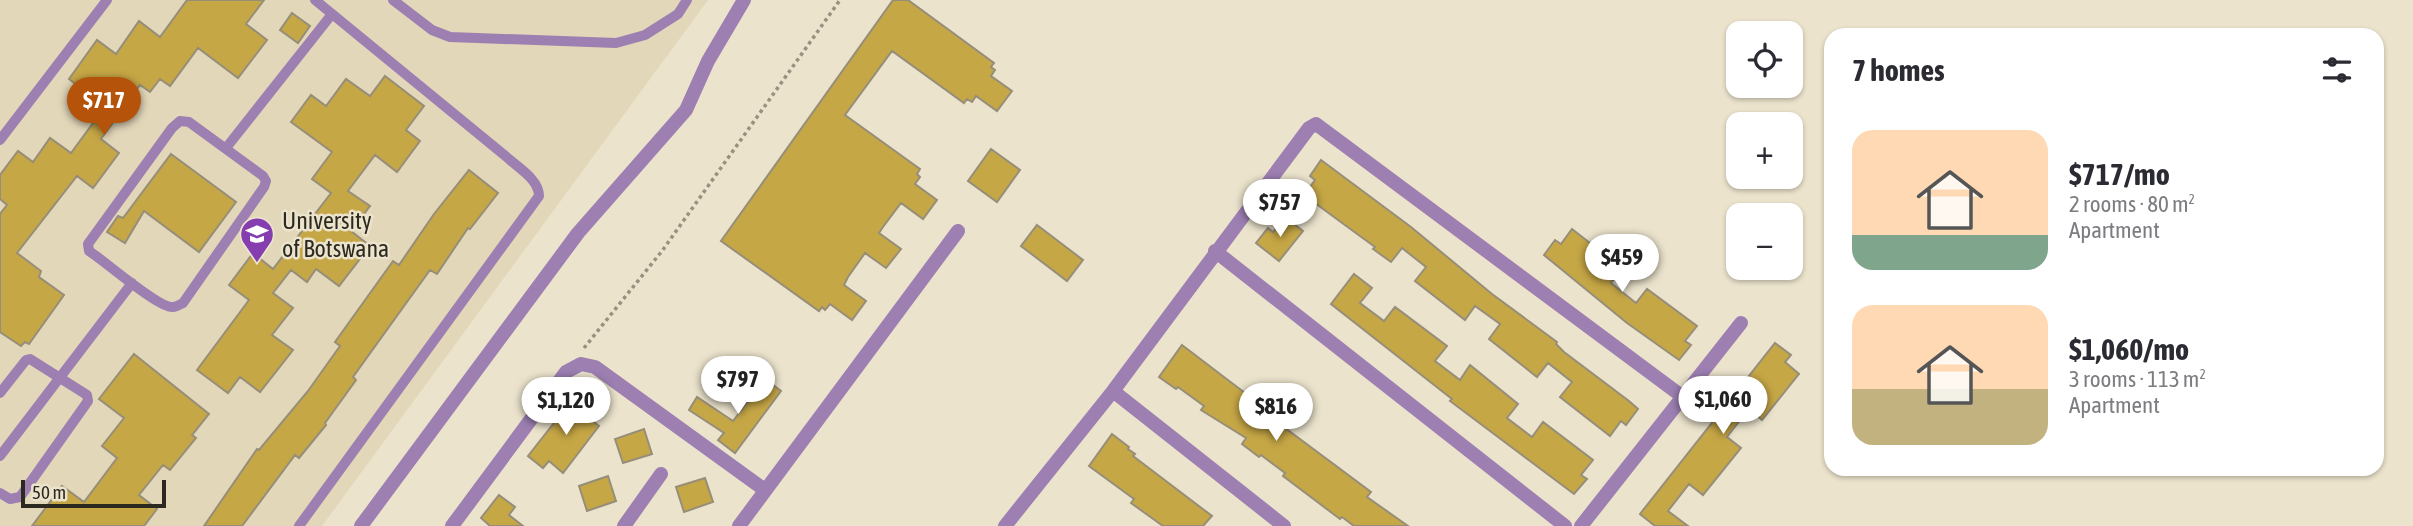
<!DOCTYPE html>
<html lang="en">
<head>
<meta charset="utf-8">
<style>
  body { margin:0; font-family:"Asap Condensed",sans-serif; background:#f2f2f3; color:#2b2b33; height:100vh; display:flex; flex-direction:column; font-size:26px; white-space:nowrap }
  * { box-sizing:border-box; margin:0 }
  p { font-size:23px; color:#7c7c81 }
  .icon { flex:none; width:38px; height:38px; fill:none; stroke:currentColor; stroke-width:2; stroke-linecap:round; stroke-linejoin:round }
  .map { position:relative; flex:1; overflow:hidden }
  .drawer { position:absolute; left:1824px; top:28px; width:560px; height:448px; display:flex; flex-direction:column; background:#fff; border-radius:21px; box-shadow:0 2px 5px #0004 }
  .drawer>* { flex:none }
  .controls { position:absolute; left:1726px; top:21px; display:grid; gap:14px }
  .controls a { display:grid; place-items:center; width:77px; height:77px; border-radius:14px; background:#fff; box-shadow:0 2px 5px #0004; font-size:35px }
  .scale { position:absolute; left:21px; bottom:18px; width:145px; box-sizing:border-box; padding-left:7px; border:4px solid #2c2920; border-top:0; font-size:19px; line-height:24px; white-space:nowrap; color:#2c2920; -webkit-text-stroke:5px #ebe3cc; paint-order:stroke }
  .price { position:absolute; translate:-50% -60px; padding:0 16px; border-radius:24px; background:#fff; color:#222; font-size:23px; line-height:46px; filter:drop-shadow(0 2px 4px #0008) }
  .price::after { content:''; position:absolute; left:50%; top:42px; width:21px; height:16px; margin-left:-10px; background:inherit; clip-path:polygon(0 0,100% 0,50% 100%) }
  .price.current { background:#b45309; color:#fff }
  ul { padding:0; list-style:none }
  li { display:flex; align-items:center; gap:21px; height:175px; padding:0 28px }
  li span { display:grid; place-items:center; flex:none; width:196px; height:140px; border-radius:21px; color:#555 }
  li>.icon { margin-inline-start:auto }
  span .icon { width:84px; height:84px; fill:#fffc; stroke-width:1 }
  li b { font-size:30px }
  h2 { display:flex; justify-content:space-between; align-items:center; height:84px; padding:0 28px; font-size:30px }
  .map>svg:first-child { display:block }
  .built { fill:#e2d7b9 }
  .building { fill:#c6a746; stroke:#968e79; stroke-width:2 }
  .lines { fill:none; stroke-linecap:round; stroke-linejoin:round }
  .path { stroke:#969180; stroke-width:3.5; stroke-dasharray:3.5 3.5; stroke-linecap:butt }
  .service { stroke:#9d7fb2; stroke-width:10 }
  .minor { stroke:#9d7fb2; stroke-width:14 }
  .labels { text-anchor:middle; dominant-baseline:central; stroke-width:5; stroke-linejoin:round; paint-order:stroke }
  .poi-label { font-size:24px; fill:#2c2920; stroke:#ebe3cc; text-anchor:start }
</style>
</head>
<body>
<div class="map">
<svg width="2413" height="526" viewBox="0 0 2413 526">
  <rect width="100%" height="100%" fill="#ebe3cc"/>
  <!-- built -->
  <path class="built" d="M0,0h708l-386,526h-322z"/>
  <!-- building -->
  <path class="building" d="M187,0h77l-18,24 21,16 -29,38 -40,-30 -28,38 -10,-7 -10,13 -10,-7 -39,54 18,14 -26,35 -16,-12 -60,77 24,18 -2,6 25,18 -35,49 -4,-2 -4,4 -21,-14v-118l7,-9 -7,-6v-24l18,-24 15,11 17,-24 21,15 22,-30 -18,-13 12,-17 -18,-14 28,-39 19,14 23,-33 21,16z
    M893,0h15l86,63 -3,4 4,3 -4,6 21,15 -15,20 -21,-15 -4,6 -5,-3 -3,4 -72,-52 -47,64 75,54 -3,5 3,3 -5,7 22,16 -14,19 -22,-16 -18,24 -4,6 22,16 -15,19 -21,-15 -17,24 -4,8 22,16 -14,19 -22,-16 -5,6 -3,-3 -3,4 -98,-70z
    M292,13l18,13 -12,17 -18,-13z
    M385,76l39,30 -18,24 14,11 -23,31 -22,-17 -27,36 22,15 -19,25 19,15 -31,40 -23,-17 -9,13 -16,-12 -18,23 20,15 -21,27 21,15 -33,42 -20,-15 -12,16 -31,-23 52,-70 -20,-15 24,-32 20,16 58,-76 -19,-14 20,-27 -41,-30 20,-27 15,11 20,-27 24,17z
    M991,149l29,21 -23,32 -29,-21z
    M171,154l65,48 -37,50 -55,-41 -19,32 -18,-11 11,-16 5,2z
    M1321,160l90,67 81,67 65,48 -1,2 8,8 65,49 9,8 -12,16 -5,-4 -11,15 -50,-39 12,-15 -24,-19 -11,14 -48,-38 11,-15 -25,-18 -10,14 -50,-39 11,-14 -24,-19 -11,14 -18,-13 2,-2 -71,-52 11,-15 -5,-4z
    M469,170l29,23 -28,36 -2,-1 -31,46 -7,-4 -77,107 3,3 -31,43 1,2 -27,33 -4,-3 -53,71h-38l53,-77 2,1 49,-59 32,-45 -5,-4 58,-81 6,4 35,-51z
    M1285,217l18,14 -24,30 -23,-18 12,-15 5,4z
    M1037,225l46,35 -16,21 -46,-35z
    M1572,229l50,39 -11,15 25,20 11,-14 50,37 -12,15 6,4 -12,15 -52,-37 -83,-68 11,-15 6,4z
    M1354,274l18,14 -12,15 24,18 11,-14 52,39 -12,15 25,19 10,-15 48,39 -11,14 25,19 11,-15 50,38 -12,15 6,4 -13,15 -124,-93 2,-2 -121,-95z
    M1775,343l16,12 -6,7 14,12 -37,46 -13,-11 -22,28 14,11 -38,47 -14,-11 -21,27 20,15h-33l-15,-12z
    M1182,345l67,51 -3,3 125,93 -4,5 41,29h-54l-12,-9 -2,2 -57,-43 2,-3 -24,-18 -2,2 -17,-13 4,-6 -45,-28 3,-4 -26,-19 -2,2 -17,-12z
    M134,354l75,60 -17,21 4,3 -26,32 -7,-5 -24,30 18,14 -13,17h-112l30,-40 22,16 33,-44 -15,-12 22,-28 -25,-19z
    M765,379l16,12 -46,62 -17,-13 6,-7 -35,-23 8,-13 36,24z
    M576,395l16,12 -7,8 14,11 -36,47 -14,-12 -6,7 -15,-12z
    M644,429l8,25 -29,9 -8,-24z
    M1112,434l17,13 -1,2 7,5 -2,2 79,60 -9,10h-40l-32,-23 3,-4 -45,-33z
    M608,476l8,25 -29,10 -8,-25z
    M705,478l8,24 -29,10 -8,-25z
    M499,495l16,12 -6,8 14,11h-33l-9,-8z"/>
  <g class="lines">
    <!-- path -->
    <path class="path" d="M584,348l78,-97 178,-251"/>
    <!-- service -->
    <path class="service" d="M393,0l39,30 18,7 166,6 29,-8 33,-21 9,-14
      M180,121l9,1 74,54 3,5 -2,6 -81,116c-2,1 -7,4 -10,4 -14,2 -68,-46 -84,-56l-1,-7 84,-116z
      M0,140l107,-140
      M226,148l106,-134
      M0,393l26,-33 4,-1 57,36 1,6 -68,96 -10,2 -10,-6
      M0,456l132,-173
      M299,526l240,-330c0,-16 -19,-27 -30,-37l-194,-159"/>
    <!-- minor -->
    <path class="minor" d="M1215,251l350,275
      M1113,391l171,135
      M361,526l217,-293 108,-123 22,-49 36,-61
      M452,526l114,-154 15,-8 14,3 170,123
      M624,526l37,-52
      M739,526l219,-295
      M1005,526l108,-135 196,-263 7,-4 367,273
      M1581,526l160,-203"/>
  </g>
  <!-- icons -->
  <defs>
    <g id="university-pin" transform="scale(1.75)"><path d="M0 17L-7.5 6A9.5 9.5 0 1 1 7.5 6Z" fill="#863db0" stroke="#ebe3cc"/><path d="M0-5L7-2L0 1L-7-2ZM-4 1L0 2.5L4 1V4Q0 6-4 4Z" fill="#fff"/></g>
  </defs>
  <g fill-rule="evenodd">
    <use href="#university-pin" x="257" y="234"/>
  </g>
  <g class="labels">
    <!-- poi labels -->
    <g class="poi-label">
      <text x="282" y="220">University<tspan x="282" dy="28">of Botswana</tspan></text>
    </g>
  </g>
</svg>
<div class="controls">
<a><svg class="icon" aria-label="locate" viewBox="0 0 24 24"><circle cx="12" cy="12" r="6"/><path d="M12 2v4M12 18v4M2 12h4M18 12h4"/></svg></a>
<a>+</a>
<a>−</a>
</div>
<div class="scale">50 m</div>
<b class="price current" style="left:104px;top:137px">$717</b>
<b class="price" style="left:1280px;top:239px">$757</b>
<b class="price" style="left:1622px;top:294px">$459</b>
<b class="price" style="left:738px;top:416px">$797</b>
<b class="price" style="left:1723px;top:436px">$1,060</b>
<b class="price" style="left:566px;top:437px">$1,120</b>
<b class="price" style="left:1276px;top:443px">$816</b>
<section class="drawer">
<h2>7 homes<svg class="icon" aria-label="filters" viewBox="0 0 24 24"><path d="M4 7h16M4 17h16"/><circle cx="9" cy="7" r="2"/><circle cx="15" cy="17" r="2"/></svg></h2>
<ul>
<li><span style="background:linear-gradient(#ffd9b3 75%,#7fa58c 0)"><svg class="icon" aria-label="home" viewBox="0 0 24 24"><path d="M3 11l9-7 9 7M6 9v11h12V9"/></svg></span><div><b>$717/mo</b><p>2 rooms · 80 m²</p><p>Apartment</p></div></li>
<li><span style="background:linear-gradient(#ffd9b3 60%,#c2b280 0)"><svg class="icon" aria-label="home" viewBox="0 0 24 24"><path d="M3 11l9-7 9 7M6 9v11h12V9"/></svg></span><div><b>$1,060/mo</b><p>3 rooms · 113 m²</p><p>Apartment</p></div></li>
</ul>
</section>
</div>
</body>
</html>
